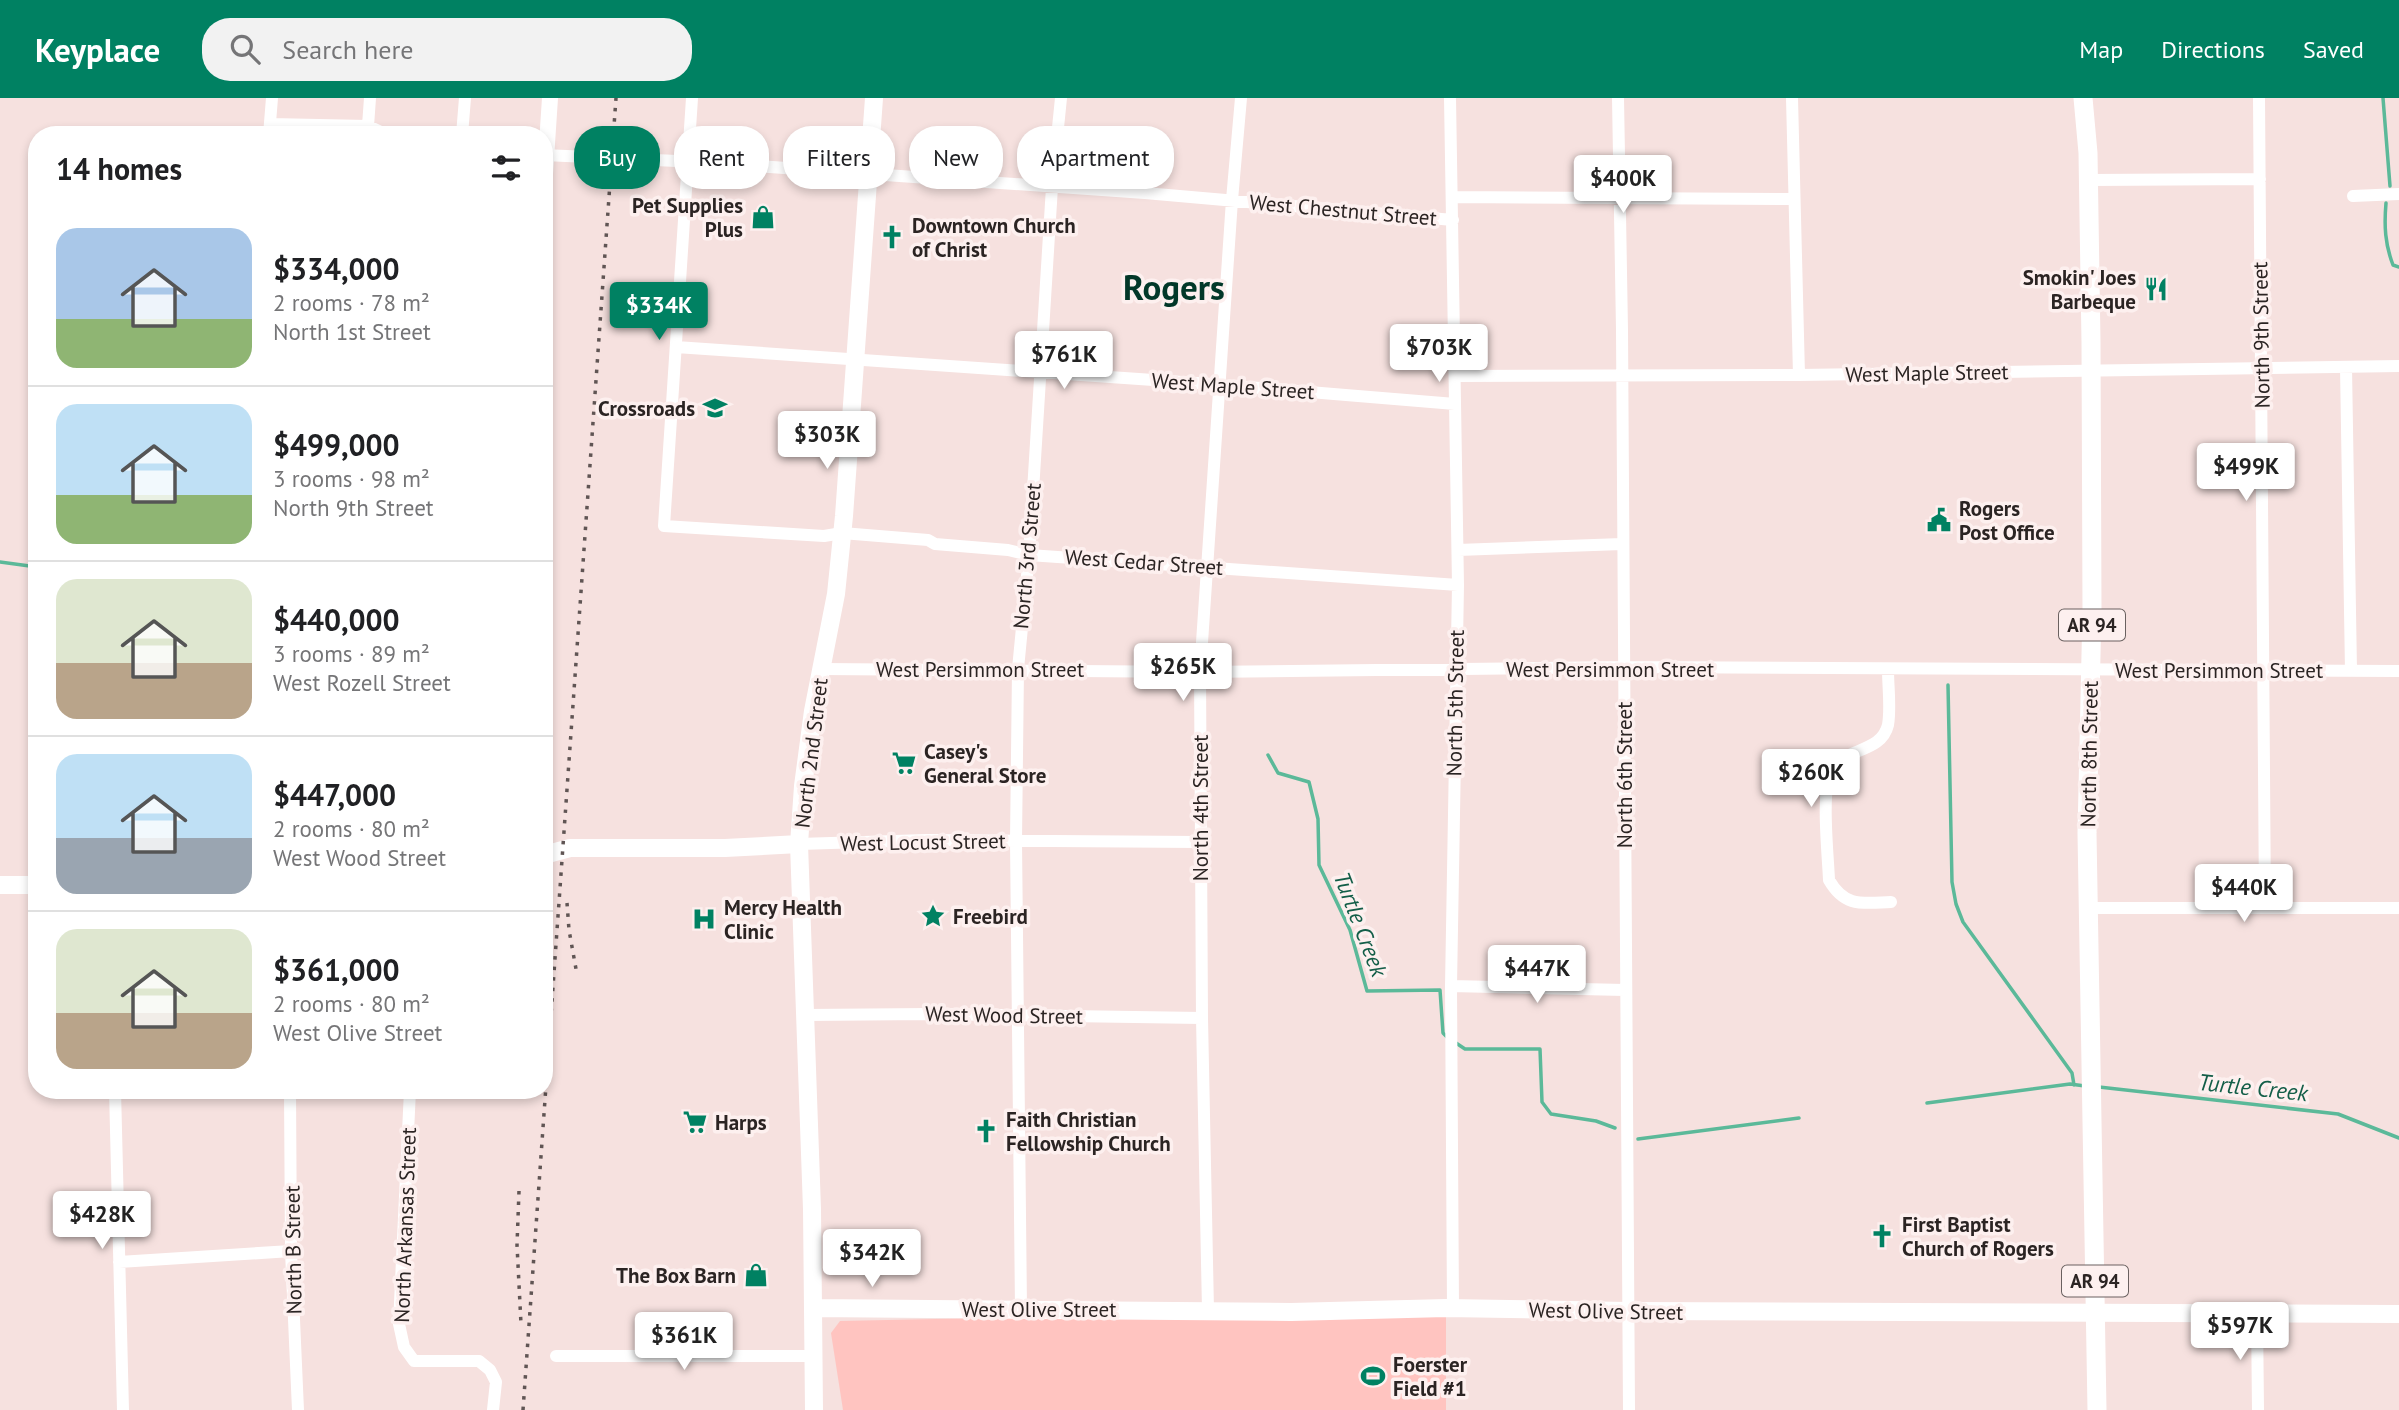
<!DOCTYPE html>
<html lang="en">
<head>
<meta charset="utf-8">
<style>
  body { margin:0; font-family:"PT Sans",sans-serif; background:#f2f2f2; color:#202124; height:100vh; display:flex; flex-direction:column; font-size:26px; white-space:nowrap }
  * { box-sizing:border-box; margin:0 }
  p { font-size:23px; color:#757577 }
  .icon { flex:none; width:38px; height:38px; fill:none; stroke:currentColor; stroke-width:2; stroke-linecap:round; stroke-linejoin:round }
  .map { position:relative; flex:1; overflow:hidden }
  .panel { position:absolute; left:28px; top:28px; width:525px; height:973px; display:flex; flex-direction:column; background:#fff; border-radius:28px; box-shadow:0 4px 10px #0003 }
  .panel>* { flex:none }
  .top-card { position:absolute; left:574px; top:28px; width:665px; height:63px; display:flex; gap:14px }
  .price { position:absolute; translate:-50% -60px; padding:0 16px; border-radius:7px; background:#fff; color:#222; font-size:23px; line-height:46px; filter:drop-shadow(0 2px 4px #0008) }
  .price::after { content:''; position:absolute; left:50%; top:42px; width:21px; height:16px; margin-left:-10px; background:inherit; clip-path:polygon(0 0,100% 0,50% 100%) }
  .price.on { background:#008162; color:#fff }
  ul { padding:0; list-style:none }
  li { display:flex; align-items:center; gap:21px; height:175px; padding:0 28px }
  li+li { border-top:2px solid #e0e0e0 }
  li span { display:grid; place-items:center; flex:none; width:196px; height:140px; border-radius:21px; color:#555 }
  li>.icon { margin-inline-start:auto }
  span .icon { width:84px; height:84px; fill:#fffc; stroke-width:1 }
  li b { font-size:30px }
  h2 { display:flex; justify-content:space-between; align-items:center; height:84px; padding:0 28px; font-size:30px }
  .chip { padding:0 24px; border-radius:28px; background:#fff; box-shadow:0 4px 10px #0003; font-size:24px; line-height:63px }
  .chip.on { background:#008162; color:#fff }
  header { display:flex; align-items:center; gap:42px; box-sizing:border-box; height:98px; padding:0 35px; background:#008162; color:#fff }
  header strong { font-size:33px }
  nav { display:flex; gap:38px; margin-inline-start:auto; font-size:24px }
  .search { width:490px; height:63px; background:#f2f2f2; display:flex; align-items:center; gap:18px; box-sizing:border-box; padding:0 24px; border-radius:28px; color:#757577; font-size:26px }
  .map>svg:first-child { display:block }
  .green { fill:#ffc4c0 }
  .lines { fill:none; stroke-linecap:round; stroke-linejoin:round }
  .stream { stroke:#5bb999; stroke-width:3.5 }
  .minor { stroke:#fff; stroke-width:12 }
  .tertiary { stroke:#fff; stroke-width:16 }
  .secondary { stroke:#fff; stroke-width:18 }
  .primary { stroke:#fff; stroke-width:19 }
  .rail { stroke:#605554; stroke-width:3.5; stroke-dasharray:3.5 7; stroke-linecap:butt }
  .labels { text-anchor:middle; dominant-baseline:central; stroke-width:7; stroke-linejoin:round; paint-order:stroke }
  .shield { fill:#fdf0ef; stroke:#6a6160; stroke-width:2 }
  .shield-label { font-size:19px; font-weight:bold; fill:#2b2423 }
  .poi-label { font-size:21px; font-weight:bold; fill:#2b2423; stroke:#fdf0ef; text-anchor:start }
  .street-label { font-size:21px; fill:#2b2423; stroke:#fdf0ef }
  .water-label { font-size:23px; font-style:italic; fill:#135e48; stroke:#fdf0ef }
  .town-label { font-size:35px; font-weight:bold; fill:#023829; stroke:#fdf0ef }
</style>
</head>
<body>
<header>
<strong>Keyplace</strong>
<div class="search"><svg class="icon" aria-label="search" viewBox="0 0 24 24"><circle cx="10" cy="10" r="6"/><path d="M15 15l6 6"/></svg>Search here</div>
<nav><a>Map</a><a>Directions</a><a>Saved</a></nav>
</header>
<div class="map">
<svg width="2399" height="1312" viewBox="0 0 2399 1312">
  <rect width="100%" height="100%" fill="#f6e1df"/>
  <!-- green -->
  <path class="green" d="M1446,1210v102h-603l-12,-77 9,-12z"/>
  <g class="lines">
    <!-- stream -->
    <path class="stream" d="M2383,0l7,88
      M2386,105c-2,23 -1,41 7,62l6,2
      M0,464l37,5
      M1948,587l4,197 4,22 7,18 109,151 2,12
      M1268,657l10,18 31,9 9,37 1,46 31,65 17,61 73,-1 3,43 4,4
      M1453,943l12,8h75l2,53 9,12 45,7 19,7
      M2099,989l239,27 61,24
      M1927,1005l143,-19 15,2
      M1638,1041l161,-21"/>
    <!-- minor -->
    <path class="minor" d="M692,0l-28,428 160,10 18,-3 86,7 7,4 73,6 21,5 429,30
      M1450,0l8,487 -7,401 2,323
      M1618,0l4,232 7,1080
      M1792,0l7,277
      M2259,0l6,809
      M270,26l98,2 19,9
      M368,28l2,-28
      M269,37l3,-37
      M462,37l3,-37
      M544,57l155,7 446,31 308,27
      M2089,82l171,-1
      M2353,98l46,-2
      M1452,99l342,2
      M676,249l535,37 244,20
      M2346,269l5,304
      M1455,278l344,-1 600,-9
      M1458,452l164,-6
      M821,571l379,3 423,-5 776,4
      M1888,572c0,17 3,38 0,55 -7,29 -45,22 -57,46 -10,19 -3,84 -2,109 16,28 34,23 62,22
      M799,746l128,-4 273,2
      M2089,810h310
      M1451,888l174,4
      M805,917l124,-1 273,4
      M115,992l8,320
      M290,992l1,161 7,159
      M410,992l-11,234 5,23 10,14h65l11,9 6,12 -3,28
      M119,1164l172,-11
      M1021,1211l-5,-468 2,-172 11,-114 23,-368 9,-89
      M1208,1212l-6,-292 -2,-346 32,-472 9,-102
      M2257,1215l1,97
      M556,1258h257"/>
    <!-- tertiary -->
    <path class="tertiary" d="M544,91l6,-91"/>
    <!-- secondary -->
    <path class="secondary" d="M544,757l26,-7h155l74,-4
      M0,787h37
      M813,1210l478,4 155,-4 183,3 770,3
      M814,1312l-2,-201 -13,-365 4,-58 10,-75 23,-117 8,-78 30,-418"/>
    <!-- primary -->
    <path class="primary" d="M2083,0l5,55 3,189 1,268 -5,223 10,577"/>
    <!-- rail -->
    <path class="rail" d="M567,805l2,27 7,39
      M519,1093l-2,54 4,79
      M523,1312l93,-1312"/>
  </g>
  <!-- icons -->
  <defs>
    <g id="shop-bare" transform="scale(1.89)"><path d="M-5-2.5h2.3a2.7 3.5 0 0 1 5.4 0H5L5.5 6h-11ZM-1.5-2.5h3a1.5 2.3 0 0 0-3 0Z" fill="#008162" stroke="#fdf0ef" stroke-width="2.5" paint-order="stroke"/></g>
    <g id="church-bare" transform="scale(1.89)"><path d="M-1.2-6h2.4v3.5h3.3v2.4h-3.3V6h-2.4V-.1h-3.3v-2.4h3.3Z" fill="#008162" stroke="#fdf0ef" stroke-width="2.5" paint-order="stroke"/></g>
    <g id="restaurant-bare" transform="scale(1.89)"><path d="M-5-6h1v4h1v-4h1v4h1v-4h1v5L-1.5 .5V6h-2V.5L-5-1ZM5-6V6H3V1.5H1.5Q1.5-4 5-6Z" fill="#008162" stroke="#fdf0ef" stroke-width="2.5" paint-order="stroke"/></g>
    <g id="school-bare" transform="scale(1.89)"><path d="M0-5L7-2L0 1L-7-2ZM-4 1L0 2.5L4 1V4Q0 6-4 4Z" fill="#008162" stroke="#fdf0ef" stroke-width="2.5" paint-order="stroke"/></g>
    <g id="civic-bare" transform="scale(1.89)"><path d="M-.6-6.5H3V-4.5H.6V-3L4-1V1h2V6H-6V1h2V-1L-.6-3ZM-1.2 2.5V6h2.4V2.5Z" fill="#008162" stroke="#fdf0ef" stroke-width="2.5" paint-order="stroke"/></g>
    <g id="supermarket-bare" transform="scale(1.89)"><path d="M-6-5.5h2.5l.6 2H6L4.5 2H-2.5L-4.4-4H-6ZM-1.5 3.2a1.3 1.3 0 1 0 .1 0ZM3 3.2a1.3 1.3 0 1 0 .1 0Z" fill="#008162" stroke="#fdf0ef" stroke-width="2.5" paint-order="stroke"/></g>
    <g id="sight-bare" transform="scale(1.89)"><path d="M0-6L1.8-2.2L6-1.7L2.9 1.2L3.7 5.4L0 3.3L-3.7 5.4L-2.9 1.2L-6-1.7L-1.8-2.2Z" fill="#008162" stroke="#fdf0ef" stroke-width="2.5" paint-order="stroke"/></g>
    <g id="hospital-bare" transform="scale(1.89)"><path d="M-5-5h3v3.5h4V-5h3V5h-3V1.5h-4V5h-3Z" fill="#008162" stroke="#fdf0ef" stroke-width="2.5" paint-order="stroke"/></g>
    <g id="stadium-bare" transform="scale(1.89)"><path d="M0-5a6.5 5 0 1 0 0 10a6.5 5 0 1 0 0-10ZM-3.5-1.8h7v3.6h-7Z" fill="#008162" stroke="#fdf0ef" stroke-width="2.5" paint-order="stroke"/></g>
  </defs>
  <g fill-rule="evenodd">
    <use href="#shop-bare" x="763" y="119"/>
    <use href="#church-bare" x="892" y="139"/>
    <use href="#restaurant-bare" x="2156" y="191"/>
    <use href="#school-bare" x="715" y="310"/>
    <use href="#civic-bare" x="1939" y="422"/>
    <use href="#supermarket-bare" x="904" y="665"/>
    <use href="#sight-bare" x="933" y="818"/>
    <use href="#hospital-bare" x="704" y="821"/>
    <use href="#supermarket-bare" x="695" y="1024"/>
    <use href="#church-bare" x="986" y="1033"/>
    <use href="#church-bare" x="1882" y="1138"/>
    <use href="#shop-bare" x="756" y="1177"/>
    <use href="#stadium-bare" x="1373" y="1278"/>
  </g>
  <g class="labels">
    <!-- shield labels -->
    <g class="shield">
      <rect x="2059" y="511.5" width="66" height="31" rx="5"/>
      <rect x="2062" y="1167.5" width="66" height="31" rx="5"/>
    </g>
    <g class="shield-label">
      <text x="2092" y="527">AR 94</text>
      <text x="2095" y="1183">AR 94</text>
    </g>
    <!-- poi labels -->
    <g class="poi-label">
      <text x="743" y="107" text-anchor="end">Pet Supplies<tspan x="743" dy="24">Plus</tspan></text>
      <text x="912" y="127">Downtown Church<tspan x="912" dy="24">of Christ</tspan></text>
      <text x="2136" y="179" text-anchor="end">Smokin' Joes<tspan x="2136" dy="24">Barbeque</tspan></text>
      <text x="695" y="310" text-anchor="end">Crossroads</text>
      <text x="1959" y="410">Rogers<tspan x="1959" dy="24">Post Office</tspan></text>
      <text x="924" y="653">Casey's<tspan x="924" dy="24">General Store</tspan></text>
      <text x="724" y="809">Mercy Health<tspan x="724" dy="24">Clinic</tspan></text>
      <text x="953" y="818">Freebird</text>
      <text x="1006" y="1021">Faith Christian<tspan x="1006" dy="24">Fellowship Church</tspan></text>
      <text x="715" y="1024">Harps</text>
      <text x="1902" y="1126">First Baptist<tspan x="1902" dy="24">Church of Rogers</tspan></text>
      <text x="736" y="1177" text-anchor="end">The Box Barn</text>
      <text x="1393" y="1266">Foerster<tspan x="1393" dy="24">Field #1</tspan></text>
    </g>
    <!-- street labels -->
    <g class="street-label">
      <text transform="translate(1343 112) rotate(5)">West Chestnut Street</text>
      <text transform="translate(2261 237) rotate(-91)">North 9th Street</text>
      <text transform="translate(1927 275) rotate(-1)">West Maple Street</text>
      <text transform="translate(1233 288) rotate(4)">West Maple Street</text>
      <text transform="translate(1027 458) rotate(-85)">North 3rd Street</text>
      <text transform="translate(1144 464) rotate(4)">West Cedar Street</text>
      <text x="980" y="571">West Persimmon Street</text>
      <text x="1610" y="571">West Persimmon Street</text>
      <text x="2219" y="572">West Persimmon Street</text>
      <text transform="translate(1455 605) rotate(-89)">North 5th Street</text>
      <text transform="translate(811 655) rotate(-83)">North 2nd Street</text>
      <text transform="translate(2089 656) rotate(-89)">North 8th Street</text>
      <text transform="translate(1624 677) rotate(-90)">North 6th Street</text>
      <text transform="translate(1200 710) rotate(-90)">North 4th Street</text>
      <text transform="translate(923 744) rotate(-1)">West Locust Street</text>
      <text transform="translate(1004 917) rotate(1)">West Wood Street</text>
      <text transform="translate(405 1127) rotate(-88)">North Arkansas Street</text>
      <text transform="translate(293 1152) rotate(-91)">North B Street</text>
      <text x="1039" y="1211">West Olive Street</text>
      <text transform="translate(1606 1213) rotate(1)">West Olive Street</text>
    </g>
    <!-- water labels -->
    <g class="water-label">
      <text transform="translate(1361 826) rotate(69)">Turtle Creek</text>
      <text transform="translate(2253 989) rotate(6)">Turtle Creek</text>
    </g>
    <!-- town labels -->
    <g class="town-label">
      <text x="1174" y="189">Rogers</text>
    </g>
  </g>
</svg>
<b class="price" style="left:1623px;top:117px">$400K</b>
<b class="price on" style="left:659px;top:244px">$334K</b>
<b class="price" style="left:1439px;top:286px">$703K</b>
<b class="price" style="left:1064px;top:293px">$761K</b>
<b class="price" style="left:827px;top:373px">$303K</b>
<b class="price" style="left:2246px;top:405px">$499K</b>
<b class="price" style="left:1183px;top:605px">$265K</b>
<b class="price" style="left:1811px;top:711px">$260K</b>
<b class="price" style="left:2244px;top:826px">$440K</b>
<b class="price" style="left:1537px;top:907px">$447K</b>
<b class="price" style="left:102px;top:1153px">$428K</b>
<b class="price" style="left:872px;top:1191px">$342K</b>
<b class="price" style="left:2240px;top:1264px">$597K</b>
<b class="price" style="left:684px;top:1274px">$361K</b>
<div class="top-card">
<a class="chip on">Buy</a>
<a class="chip">Rent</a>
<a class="chip">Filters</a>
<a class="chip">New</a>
<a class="chip">Apartment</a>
</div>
<section class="panel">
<h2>14 homes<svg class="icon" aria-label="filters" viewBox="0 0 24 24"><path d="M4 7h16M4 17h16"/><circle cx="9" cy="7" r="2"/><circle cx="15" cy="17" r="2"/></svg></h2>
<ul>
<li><span style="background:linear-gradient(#a9c7e8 65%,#8fb573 0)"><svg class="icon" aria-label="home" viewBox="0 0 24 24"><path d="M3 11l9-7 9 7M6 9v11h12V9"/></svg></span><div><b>$334,000</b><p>2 rooms · 78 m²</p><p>North 1st Street</p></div></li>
<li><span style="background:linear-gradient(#bfe0f5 65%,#8fb573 0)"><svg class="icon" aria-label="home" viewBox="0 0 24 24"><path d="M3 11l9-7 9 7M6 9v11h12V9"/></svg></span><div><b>$499,000</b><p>3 rooms · 98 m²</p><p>North 9th Street</p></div></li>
<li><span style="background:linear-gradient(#dfe7d0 60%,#b9a48a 0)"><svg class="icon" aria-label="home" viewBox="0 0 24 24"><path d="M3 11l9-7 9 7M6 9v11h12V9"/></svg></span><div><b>$440,000</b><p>3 rooms · 89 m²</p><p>West Rozell Street</p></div></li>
<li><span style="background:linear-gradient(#bfe0f5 60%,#9aa5b1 0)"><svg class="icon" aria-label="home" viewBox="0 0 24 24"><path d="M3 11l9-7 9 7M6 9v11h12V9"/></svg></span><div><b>$447,000</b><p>2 rooms · 80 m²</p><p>West Wood Street</p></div></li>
<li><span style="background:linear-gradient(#dfe7d0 60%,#b9a48a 0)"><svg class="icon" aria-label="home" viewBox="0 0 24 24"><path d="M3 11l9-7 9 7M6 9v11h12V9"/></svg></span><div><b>$361,000</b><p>2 rooms · 80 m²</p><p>West Olive Street</p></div></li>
</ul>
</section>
</div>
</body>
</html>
